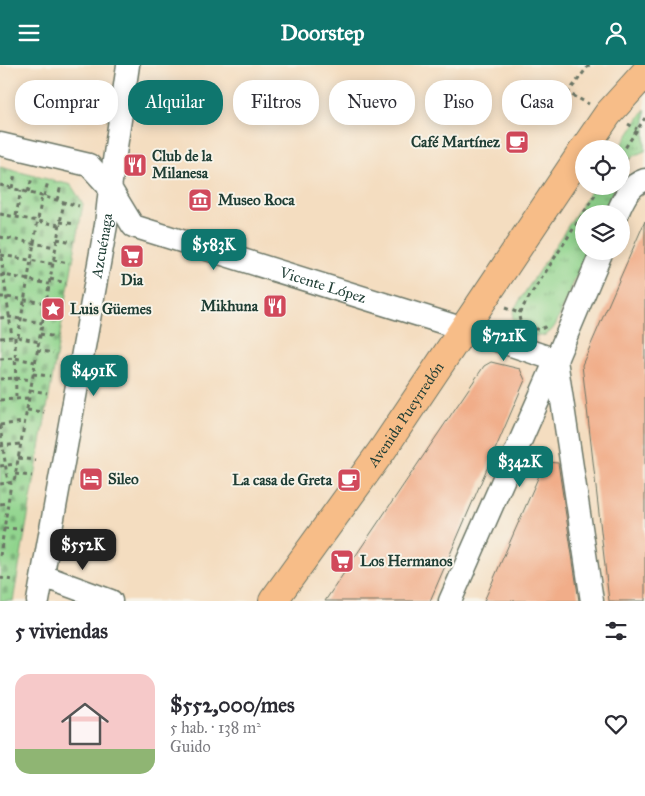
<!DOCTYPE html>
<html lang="es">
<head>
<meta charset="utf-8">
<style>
  body { margin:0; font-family:"IM FELL Great Primer",serif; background:#f7f7f7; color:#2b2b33; height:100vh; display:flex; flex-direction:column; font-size:19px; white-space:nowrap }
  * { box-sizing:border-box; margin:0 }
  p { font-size:16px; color:#7c7c81 }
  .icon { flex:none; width:28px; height:28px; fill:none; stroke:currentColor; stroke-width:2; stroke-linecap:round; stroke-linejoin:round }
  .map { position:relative; height:536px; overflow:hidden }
  .details { display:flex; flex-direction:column; background:#fff; flex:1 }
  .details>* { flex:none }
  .top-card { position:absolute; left:15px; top:15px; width:615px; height:45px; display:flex; gap:10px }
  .tools { position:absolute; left:575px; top:75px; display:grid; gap:10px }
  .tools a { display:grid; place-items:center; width:55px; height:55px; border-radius:50%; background:#fff; box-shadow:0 2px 12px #0003; font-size:25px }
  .price { position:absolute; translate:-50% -42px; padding:0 11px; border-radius:10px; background:#0f766e; color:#fff; font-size:16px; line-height:32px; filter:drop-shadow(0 1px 2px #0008) }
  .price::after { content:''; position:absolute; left:50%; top:30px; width:15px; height:11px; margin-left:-8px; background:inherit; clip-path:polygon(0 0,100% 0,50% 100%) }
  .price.on { background:#222; color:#fff }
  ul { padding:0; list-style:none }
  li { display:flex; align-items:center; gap:15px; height:125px; padding:0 15px }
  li+li { border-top:1px solid #e1e1e2 }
  li span { display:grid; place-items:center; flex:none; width:140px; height:100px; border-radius:15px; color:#555 }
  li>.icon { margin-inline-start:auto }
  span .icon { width:60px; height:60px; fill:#fffc; stroke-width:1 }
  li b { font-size:21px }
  h2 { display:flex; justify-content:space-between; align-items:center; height:60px; padding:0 15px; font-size:21px }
  .pill { padding:0 18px; border-radius:20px; background:#fff; box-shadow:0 2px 12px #0003; font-size:18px; line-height:45px }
  .pill.on { background:#0f766e; color:#fff }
  header { display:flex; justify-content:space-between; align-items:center; height:65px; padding:0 15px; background:#0f766e; color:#fff; font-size:22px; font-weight:700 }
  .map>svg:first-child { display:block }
  .grass { fill:url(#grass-tufts); stroke:#588860 }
  .cemetery { fill:url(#cemetery-stones); stroke:#588860 }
  .building { fill:#f1ad89 }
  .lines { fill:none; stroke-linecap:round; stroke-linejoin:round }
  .minor-casing { stroke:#6a7565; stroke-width:25 }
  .major-casing { stroke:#6a7565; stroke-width:30 }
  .path { stroke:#6a7565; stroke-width:3; stroke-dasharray:4 4; stroke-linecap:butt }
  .minor { stroke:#fff; stroke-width:22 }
  .major { stroke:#f7bd88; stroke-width:28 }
  .labels { text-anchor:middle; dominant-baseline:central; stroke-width:4; stroke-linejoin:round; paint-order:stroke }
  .poi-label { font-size:15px; font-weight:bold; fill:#1f3d34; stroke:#f7f3e8; text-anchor:start }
  .street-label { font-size:15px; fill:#1f3d34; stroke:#f7f3e8 }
</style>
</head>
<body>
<header><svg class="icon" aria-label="menu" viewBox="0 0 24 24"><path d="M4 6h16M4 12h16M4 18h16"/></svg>Doorstep<svg class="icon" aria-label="person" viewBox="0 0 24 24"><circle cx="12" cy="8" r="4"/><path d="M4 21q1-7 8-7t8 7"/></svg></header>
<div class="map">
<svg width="645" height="536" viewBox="0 0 645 536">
  <defs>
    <pattern id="grass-tufts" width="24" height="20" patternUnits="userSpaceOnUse" patternTransform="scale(1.25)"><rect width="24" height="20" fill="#90d48d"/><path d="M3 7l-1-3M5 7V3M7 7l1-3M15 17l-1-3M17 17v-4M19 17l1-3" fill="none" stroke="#75ad74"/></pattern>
    <pattern id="cemetery-stones" width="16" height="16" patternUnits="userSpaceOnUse" patternTransform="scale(1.25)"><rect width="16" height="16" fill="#90d48d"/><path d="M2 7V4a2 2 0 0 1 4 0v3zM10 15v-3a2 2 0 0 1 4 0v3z" fill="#75ad74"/></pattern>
  </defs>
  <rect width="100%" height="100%" fill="#f7f3e8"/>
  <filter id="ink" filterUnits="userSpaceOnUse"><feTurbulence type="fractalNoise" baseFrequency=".02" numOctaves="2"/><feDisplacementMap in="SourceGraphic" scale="10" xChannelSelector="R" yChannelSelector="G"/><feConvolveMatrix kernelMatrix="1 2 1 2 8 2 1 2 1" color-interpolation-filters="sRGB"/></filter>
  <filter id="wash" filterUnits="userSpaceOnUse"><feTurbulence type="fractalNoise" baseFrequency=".0096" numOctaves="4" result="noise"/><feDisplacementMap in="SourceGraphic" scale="20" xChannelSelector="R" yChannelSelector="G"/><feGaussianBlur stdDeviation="1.12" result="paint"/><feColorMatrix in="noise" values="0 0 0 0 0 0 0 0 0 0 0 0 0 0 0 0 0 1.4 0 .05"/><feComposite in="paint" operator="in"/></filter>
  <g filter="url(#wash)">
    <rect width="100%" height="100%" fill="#f4ddc0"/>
    <!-- grass -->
    <path class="grass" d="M645,44v42c-11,4 -17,9 -24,19v-21h-2z
      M594,121h21l-12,28h-19v37h3l-31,73c-11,18 -20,12 -37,7 -8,-5 -7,-14 -5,-22z"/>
    <!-- cemetery -->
    <path class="cemetery" d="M0,102l71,18 12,19 -70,397h-13z"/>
    <g id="blocks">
      <!-- building -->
      <path class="building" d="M645,156v380h-36l-27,-236z
        M491,297l29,7 5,11 -95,221h-105l159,-235z
        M545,397l13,1 21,138h-95z"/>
    </g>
  </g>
  <g filter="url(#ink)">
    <use href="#blocks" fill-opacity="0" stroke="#6a7565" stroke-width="1"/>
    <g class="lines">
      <!-- minor casing -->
      <g class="minor-casing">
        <g id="minor">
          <path id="s1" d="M0,79l89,21 21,23 23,38 331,103 92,31"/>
          <path d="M617,149c6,-14 12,-29 28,-34"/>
          <path d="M556,295l36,241"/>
          <path d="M43,511l68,25"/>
          <path id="s2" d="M38,536l68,-376 4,-37 18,-123"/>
          <path d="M450,536l106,-241 46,-109"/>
        </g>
      </g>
      <!-- major casing -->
      <g class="major-casing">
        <g id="major">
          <path d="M584,84l24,-35 37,-41"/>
          <path id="s3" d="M273,536l110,-152 201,-300"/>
        </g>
      </g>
      <!-- path -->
      <path class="path" d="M589,0l-21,28 21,11
        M628,59l9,5
        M621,89l24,-36
        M621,89l7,5
        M0,120l79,21
        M12,123l3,-14
        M28,127l4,-14
        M44,131l4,-14
        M57,135l4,-14
        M0,149l59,11
        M16,151l5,-26
        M60,157l15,2
        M0,172l55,10
        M57,174l16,3
        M0,184l12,88
        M1,190l51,9
        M53,195l16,3
        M0,211l4,-1 45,9
        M50,214l16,4
        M0,232h6l40,6
        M46,234l16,3
        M505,243l14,5
        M0,253l9,-1 33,6
        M43,253l16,2
        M526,261c-6,-2 -7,-7 -7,-13l82,-127
        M534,264h7l6,-3
        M40,269l16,3
        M15,272l1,62
        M18,272l24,-141
        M18,272l21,5
        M0,273l12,-1
        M37,285l16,3
        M0,294l15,-1 20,4
        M33,309l17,2
        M0,314l15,-1 17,2
        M30,325l17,3
        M0,335l29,-2
        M27,345l17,2
        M0,360l24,-3
        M0,361l8,57
        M0,381l20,-2
        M18,393l17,2
        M0,401l17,-2
        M15,409l17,2
        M0,419l14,-2 50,-281
        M0,439l8,-1
        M4,463l18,1
        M0,491l11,-73
        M0,513l13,2"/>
      <!-- minor -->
      <use href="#minor" class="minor"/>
      <!-- major -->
      <use href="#major" class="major"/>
    </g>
  </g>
  <!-- icons -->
  <defs>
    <g id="cafe-square" transform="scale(1.25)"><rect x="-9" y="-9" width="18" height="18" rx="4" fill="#d1495b" stroke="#f7f3e8"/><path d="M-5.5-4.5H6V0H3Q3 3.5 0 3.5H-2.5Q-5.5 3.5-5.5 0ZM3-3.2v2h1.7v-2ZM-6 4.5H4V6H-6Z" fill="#fff"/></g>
    <g id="restaurant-square" transform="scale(1.25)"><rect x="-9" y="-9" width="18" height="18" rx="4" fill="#d1495b" stroke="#f7f3e8"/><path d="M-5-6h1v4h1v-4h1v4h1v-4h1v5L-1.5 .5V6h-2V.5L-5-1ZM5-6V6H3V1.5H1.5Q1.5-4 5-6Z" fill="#fff"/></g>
    <g id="museum-square" transform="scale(1.25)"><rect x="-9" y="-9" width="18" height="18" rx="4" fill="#d1495b" stroke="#f7f3e8"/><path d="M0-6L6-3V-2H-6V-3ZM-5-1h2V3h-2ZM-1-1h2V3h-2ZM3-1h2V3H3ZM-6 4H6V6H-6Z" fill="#fff"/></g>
    <g id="supermarket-square" transform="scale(1.25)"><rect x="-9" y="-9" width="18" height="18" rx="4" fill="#d1495b" stroke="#f7f3e8"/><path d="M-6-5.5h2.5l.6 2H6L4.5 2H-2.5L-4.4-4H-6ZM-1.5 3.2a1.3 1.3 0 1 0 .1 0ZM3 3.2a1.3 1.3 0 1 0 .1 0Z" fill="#fff"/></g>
    <g id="sight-square" transform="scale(1.25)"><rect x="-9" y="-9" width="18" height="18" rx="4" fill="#d1495b" stroke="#f7f3e8"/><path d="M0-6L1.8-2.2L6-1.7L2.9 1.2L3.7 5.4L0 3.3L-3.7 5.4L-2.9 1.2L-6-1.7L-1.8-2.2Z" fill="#fff"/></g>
    <g id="hotel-square" transform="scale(1.25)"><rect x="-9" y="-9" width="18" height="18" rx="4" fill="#d1495b" stroke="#f7f3e8"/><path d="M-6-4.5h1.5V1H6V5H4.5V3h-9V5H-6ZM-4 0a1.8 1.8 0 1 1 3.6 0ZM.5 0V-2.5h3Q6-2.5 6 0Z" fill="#fff"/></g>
  </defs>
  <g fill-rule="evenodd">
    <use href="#cafe-square" x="517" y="77"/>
    <use href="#restaurant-square" x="135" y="100"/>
    <use href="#museum-square" x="200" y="135"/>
    <use href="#supermarket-square" x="132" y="191"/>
    <use href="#restaurant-square" x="275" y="241"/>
    <use href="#sight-square" x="53" y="244"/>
    <use href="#hotel-square" x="91" y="414"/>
    <use href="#cafe-square" x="349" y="415"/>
    <use href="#supermarket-square" x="342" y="496"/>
  </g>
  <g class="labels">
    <!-- poi labels -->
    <g class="poi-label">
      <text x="500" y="77" text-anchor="end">Café Martínez</text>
      <text x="152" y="91">Club de la<tspan x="152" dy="17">Milanesa</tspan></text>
      <text x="218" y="135">Museo Roca</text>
      <text x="132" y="215" text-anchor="middle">Dia</text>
      <text x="258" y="241" text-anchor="end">Mikhuna</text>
      <text x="70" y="244">Luis Güemes</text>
      <text x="108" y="414">Sileo</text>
      <text x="332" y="415" text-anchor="end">La casa de Greta</text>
      <text x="360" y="496">Los Hermanos</text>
    </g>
    <!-- street labels -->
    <g class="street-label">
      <text stroke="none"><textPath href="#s2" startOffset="361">Azcuénaga</textPath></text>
      <text stroke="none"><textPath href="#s1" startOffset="366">Vicente López</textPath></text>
      <text stroke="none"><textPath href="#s3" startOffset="229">Avenida Pueyrredón</textPath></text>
    </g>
  </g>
</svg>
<div class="tools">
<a><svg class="icon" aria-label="locate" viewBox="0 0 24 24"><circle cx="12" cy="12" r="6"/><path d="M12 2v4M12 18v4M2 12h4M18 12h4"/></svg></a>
<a><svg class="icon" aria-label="layers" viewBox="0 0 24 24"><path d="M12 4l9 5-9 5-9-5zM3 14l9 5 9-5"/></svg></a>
</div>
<b class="price" style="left:214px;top:206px">$583K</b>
<b class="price" style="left:504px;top:297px">$721K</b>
<b class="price" style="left:94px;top:332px">$491K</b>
<b class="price" style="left:520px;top:423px">$342K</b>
<b class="price on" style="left:83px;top:506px">$552K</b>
<div class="top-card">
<a class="pill">Comprar</a>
<a class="pill on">Alquilar</a>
<a class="pill">Filtros</a>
<a class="pill">Nuevo</a>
<a class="pill">Piso</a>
<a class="pill">Casa</a>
</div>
</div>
<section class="details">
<h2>5 viviendas<svg class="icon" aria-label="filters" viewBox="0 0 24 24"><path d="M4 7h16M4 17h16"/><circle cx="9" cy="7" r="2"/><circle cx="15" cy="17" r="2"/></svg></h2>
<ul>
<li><span style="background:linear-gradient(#f6c9c9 75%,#8fb573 0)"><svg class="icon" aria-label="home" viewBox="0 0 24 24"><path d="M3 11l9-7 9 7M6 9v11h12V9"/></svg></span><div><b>$552,000/mes</b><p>5 hab. · 138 m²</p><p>Guido</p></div><svg class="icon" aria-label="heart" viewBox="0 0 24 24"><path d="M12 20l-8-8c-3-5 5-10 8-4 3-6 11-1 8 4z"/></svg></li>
</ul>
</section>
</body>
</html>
